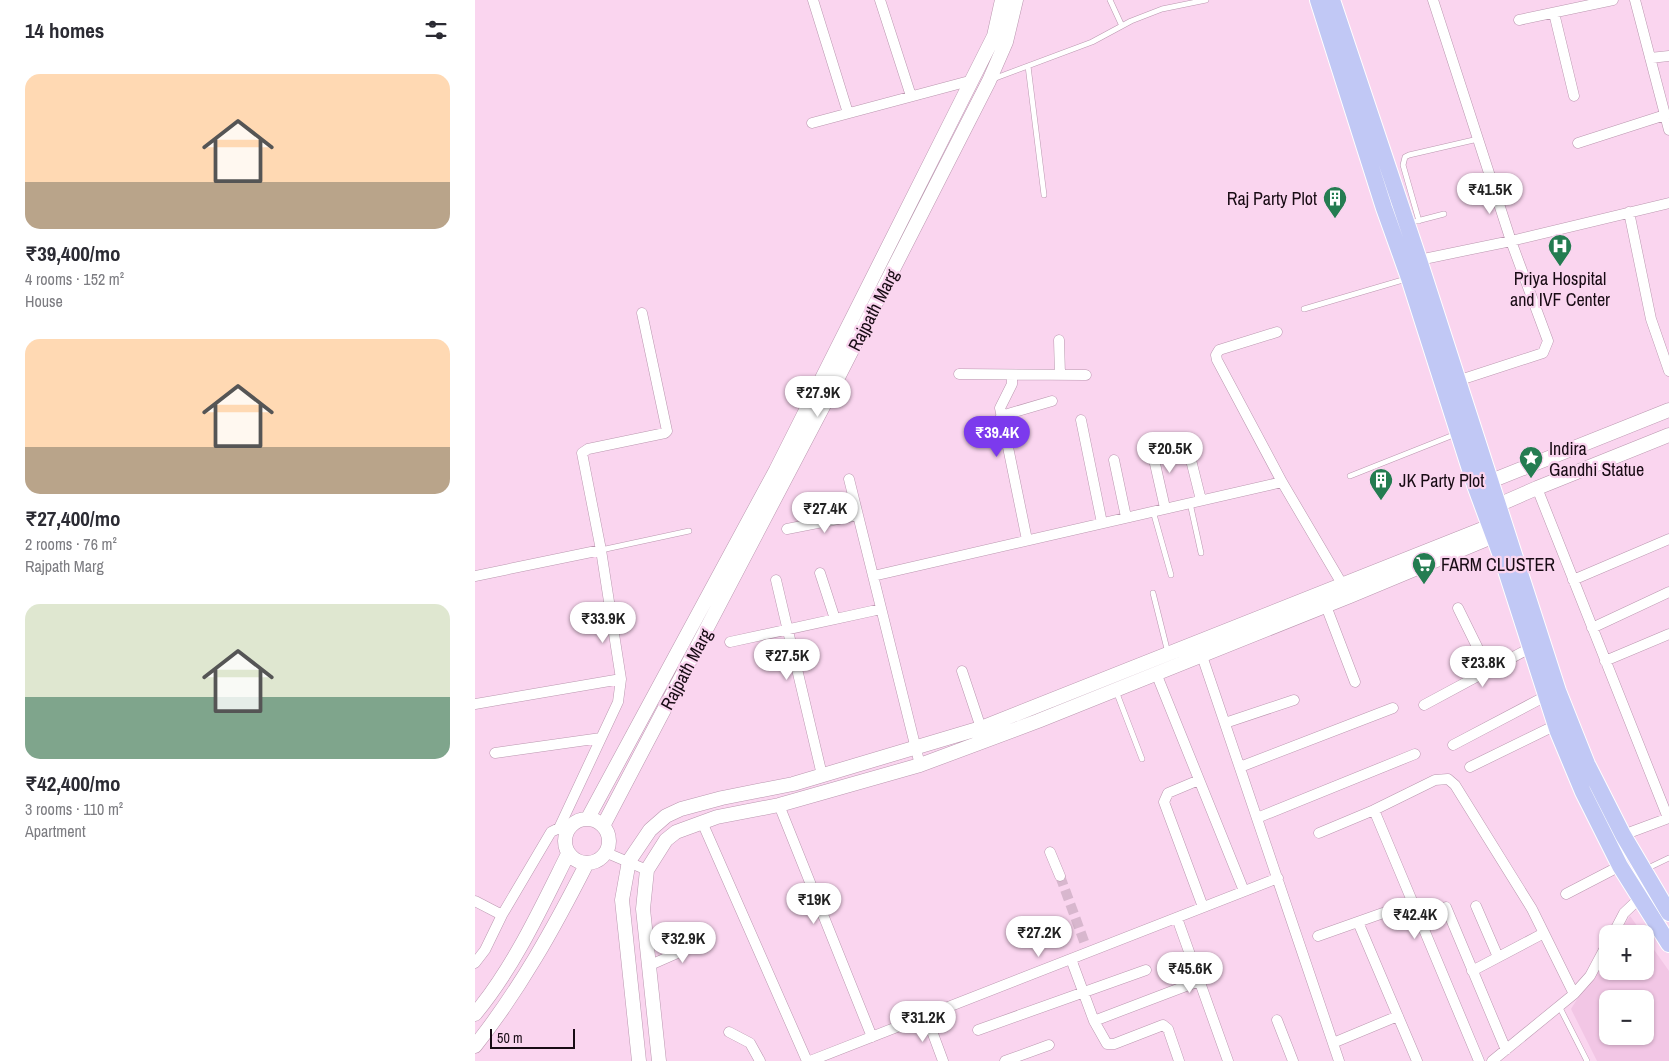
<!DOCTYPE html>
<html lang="en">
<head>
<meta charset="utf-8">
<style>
  body { margin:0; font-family:"Archivo Narrow",sans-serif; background:#f7f7f7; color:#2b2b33; height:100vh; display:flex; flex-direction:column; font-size:19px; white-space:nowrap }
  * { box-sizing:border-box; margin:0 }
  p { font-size:16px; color:#7c7c81 }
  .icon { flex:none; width:28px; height:28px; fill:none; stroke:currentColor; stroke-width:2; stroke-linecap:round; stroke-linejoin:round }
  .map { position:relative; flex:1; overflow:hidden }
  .sheet { display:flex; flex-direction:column; background:#fff; width:475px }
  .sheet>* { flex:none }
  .fabs { position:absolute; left:1124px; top:925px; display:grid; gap:10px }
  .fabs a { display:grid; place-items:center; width:55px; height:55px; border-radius:10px; background:#fff; box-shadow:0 1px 4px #0004; font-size:25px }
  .scale { position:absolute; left:15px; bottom:12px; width:85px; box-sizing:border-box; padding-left:5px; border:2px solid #180b14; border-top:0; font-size:14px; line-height:18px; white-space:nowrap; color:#180b14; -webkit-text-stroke:4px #fad5ef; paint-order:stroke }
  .price { position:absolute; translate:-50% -42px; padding:0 11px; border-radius:18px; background:#fff; color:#222; font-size:16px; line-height:32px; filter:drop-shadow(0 1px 2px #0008) }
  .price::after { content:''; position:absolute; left:50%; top:30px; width:15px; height:11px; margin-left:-8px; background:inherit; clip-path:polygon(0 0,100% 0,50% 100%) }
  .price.selected { background:#7c3aed; color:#fff }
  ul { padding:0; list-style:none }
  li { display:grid; align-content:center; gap:10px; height:265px; padding:0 25px }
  li span { display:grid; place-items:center; height:155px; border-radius:15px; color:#555 }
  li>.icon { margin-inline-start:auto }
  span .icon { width:90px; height:90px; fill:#fffc; stroke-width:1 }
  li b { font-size:21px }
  h2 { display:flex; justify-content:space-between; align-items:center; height:60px; padding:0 25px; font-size:21px }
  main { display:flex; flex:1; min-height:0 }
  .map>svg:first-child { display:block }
  .built { fill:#f2c6e5; fill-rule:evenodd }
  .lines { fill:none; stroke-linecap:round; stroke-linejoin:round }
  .street-tunnel { stroke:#d8b7ce; stroke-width:10; stroke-dasharray:10 5; stroke-linecap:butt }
  .lane-casing { stroke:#ba97af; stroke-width:6 }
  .street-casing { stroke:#ba97af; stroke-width:11 }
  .secondary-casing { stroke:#ba97af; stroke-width:15 }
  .primary-casing { stroke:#fff; stroke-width:18 }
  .lane { stroke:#fff; stroke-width:5 }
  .street { stroke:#fff; stroke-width:10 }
  .secondary { stroke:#fff; stroke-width:14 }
  .primary { stroke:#c1c8f5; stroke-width:16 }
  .labels { text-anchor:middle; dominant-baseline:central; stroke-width:4.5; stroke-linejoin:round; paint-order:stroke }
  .poi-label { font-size:18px; fill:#180b14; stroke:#fad5ef; text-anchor:start }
  .street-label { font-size:18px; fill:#180b14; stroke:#fad5ef }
</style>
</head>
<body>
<main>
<section class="sheet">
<h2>14 homes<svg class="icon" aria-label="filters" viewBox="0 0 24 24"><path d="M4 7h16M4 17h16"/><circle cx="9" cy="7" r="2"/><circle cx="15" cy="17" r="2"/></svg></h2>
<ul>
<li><span style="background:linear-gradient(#ffd9b3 70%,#b9a48a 0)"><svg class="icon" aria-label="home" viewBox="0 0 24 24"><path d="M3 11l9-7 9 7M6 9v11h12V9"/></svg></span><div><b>₹39,400/mo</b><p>4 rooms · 152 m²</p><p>House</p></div></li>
<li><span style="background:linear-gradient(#ffd9b3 70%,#b9a48a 0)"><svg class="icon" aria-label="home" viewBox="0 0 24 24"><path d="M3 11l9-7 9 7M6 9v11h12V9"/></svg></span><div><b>₹27,400/mo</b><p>2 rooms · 76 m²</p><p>Rajpath Marg</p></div></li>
<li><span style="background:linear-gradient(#dfe7d0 60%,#7fa58c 0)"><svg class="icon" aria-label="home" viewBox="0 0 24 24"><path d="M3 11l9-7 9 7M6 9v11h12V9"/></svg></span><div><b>₹42,400/mo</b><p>3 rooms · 110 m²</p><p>Apartment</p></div></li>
</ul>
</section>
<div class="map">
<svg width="1194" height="1061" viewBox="0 0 1194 1061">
  <rect width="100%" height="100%" fill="#fad5ef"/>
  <!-- built -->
  <path class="built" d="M1155,916l13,18h-25z
    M1170,937l24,34v90h-72l-26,-52 36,-58v20h38zM1132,999h38v37h-38z"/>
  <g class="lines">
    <!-- street-tunnel -->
    <path class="street-tunnel" d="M585,876l25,68"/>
    <!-- lane casing -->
    <g class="lane-casing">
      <path id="lane" d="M635,0l12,26
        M553,66l16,129
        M518,79l99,-37 39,-21 31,-12 44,-9
        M942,221l27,-7
        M944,221l-16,-56 2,-8 4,-2 69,-16
        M829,309l102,-30
        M875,476l106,-42
        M715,503l11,50
        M678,511l18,64
        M126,550l88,-19
        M678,593l15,60
        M641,691l26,68
        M1171,869l23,-11
        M1084,1006l28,55"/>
    </g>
    <!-- street casing -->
    <g class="street-casing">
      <path id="street" d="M338,0l35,113
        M405,0l31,96
        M958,0l78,241 37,100 -5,12 -86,28
        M1160,0l34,130
        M1079,13l20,83
        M1044,20l94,-20
        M1175,58l19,-2
        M337,123l161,-43
        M1103,143l87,-28
        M1154,212l22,107 18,52
        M944,260l92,-19 158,-38
        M802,332l-58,18 -3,5 1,5 65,122 63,107
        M584,340l1,35
        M484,374l127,1
        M537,375v9l-12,24 27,132
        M526,416l51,-15
        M606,420l21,103
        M711,440l15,60
        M676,446l14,62
        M639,460l12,57
        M374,479l71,286
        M1062,488l131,330
        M312,529l71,-14
        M345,573l15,46
        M0,576l126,-26
        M398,576l409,-94
        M301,580l46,195
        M1098,580l96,-41
        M851,606l29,76
        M983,608l31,63
        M1117,628l77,-36
        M255,642l151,-33
        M725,650l139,411
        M1130,661l64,-27
        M487,671l19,57
        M681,673l88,218
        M0,704l146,-25
        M949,705l106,-57
        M750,723l69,-23
        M978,745l93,-49
        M20,753l106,-15
        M765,767l153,-59
        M995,767l86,-42
        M724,780l-31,13 -4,9 39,105
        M304,805l93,232
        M899,810l105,251
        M782,818l158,-64
        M227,822l105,239
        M84,828l59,-126 3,-23 -20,-129 -19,-97 6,-4 77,-16 2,-2 -25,-118
        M844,833l55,-23 61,-30 13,-1 7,6 77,124 42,85
        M1148,835l46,-17
        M575,852l10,24
        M132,853l40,17
        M1091,894l54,-28
        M0,901l27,14
        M1001,906l22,51
        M971,907l60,143
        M702,918l51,143
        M883,922l59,139
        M1138,934l11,-21 19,-18
        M843,936l65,-23
        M596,959l23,62 13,23h7l49,-19 5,4 11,32
        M0,963l10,-13 17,-35 49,-83 8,-4 8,2
        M173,966l59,-26
        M997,971l72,-38
        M451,1015l17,46
        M802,1020l16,41
        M619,1021l105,-40
        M503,1030l168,-60
        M254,1032l21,11 10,18
        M858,1043l65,-27
        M335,1061l468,-183
        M530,1061l44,-16
        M1017,1061l82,-67 16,-18 17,-32"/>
    </g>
    <!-- secondary casing -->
    <g class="secondary-casing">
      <path id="secondary" d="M1006,485l188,-75
        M1014,509l48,-21 132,-53
        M113,818l188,-348 218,-434 8,-36
        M90 841a22 22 0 1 1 44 0a22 22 0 1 1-44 0Z
        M128,826l224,-427 162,-318 17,-39 10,-42
        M0,1014c39,-47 66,-106 93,-160
        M0,1046c45,-57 79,-118 112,-183
        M164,1061l-17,-161 7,-39 21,-31 16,-14 15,-7 41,-11 71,-14 188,-56 509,-202
        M184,1061l-16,-152 4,-39 19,-30 10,-8 41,-15 62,-12 141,-40 118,-44 312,-125 144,-60"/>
    </g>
    <!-- primary casing -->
    <g class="primary-casing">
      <path id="primary" d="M843,0l66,208 25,70 67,210 27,73 55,171 25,60 37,74 49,78
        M857,0l87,260 139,431 29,73 36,71 46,78"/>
    </g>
    <!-- lane -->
    <use href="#lane" class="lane"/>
    <!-- street -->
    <use href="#street" class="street"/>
    <!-- secondary -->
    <use href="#secondary" class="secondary"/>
    <!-- primary -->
    <use href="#primary" class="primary"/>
  </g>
  <!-- icons -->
  <defs>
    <g id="building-pin" transform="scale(1.25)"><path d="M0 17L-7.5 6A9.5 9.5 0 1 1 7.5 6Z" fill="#247c51" stroke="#fad5ef"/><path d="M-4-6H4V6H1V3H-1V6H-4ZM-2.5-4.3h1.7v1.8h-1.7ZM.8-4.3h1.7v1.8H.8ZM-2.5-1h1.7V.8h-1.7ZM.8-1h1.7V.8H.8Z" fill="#fff"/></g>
    <g id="hospital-pin" transform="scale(1.25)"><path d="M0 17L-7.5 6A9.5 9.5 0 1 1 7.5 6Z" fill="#247c51" stroke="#fad5ef"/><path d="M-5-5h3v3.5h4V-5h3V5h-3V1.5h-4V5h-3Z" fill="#fff"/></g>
    <g id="sight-pin" transform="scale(1.25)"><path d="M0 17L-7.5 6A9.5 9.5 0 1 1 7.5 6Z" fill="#247c51" stroke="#fad5ef"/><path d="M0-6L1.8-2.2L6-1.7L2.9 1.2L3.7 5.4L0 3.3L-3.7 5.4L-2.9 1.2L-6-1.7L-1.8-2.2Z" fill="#fff"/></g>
    <g id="supermarket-pin" transform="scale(1.25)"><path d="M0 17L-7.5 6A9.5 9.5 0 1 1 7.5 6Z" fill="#247c51" stroke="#fad5ef"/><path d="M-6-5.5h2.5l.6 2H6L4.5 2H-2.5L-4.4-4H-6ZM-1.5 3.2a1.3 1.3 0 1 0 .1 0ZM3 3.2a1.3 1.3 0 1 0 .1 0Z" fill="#fff"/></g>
  </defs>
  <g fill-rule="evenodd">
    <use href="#building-pin" x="860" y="198"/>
    <use href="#hospital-pin" x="1085" y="246"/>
    <use href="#sight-pin" x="1056" y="458"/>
    <use href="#building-pin" x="906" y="480"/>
    <use href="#supermarket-pin" x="949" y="564"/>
  </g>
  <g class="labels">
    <!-- poi labels -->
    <g class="poi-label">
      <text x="842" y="198" text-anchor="end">Raj Party Plot</text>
      <text x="1085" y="278" text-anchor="middle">Priya Hospital<tspan x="1085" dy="21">and IVF Center</tspan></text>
      <text x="1074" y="448">Indira<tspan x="1074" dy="21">Gandhi Statue</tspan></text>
      <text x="924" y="480">JK Party Plot</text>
      <text x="966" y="564">FARM CLUSTER</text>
    </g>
    <!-- street labels -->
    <g class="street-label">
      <text transform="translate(398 310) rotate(-63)">Rajpath Marg</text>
      <text transform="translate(211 669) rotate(-62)">Rajpath Marg</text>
    </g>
  </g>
</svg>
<div class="fabs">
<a>+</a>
<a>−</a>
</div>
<div class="scale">50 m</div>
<b class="price" style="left:1015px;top:215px">₹41.5K</b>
<b class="price" style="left:343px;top:418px">₹27.9K</b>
<b class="price selected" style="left:522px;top:458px">₹39.4K</b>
<b class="price" style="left:695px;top:474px">₹20.5K</b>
<b class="price" style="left:350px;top:534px">₹27.4K</b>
<b class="price" style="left:128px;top:644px">₹33.9K</b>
<b class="price" style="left:312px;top:681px">₹27.5K</b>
<b class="price" style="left:1008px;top:688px">₹23.8K</b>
<b class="price" style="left:339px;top:925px">₹19K</b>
<b class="price" style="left:940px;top:940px">₹42.4K</b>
<b class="price" style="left:564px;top:958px">₹27.2K</b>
<b class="price" style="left:208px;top:964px">₹32.9K</b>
<b class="price" style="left:715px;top:994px">₹45.6K</b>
<b class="price" style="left:448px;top:1043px">₹31.2K</b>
</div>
</main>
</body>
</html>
